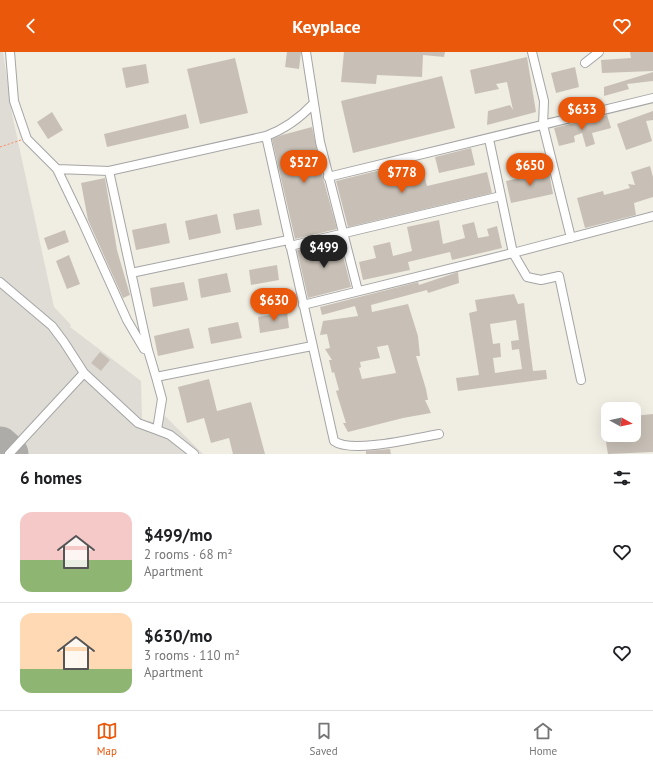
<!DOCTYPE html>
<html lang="en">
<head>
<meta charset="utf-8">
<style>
  body { margin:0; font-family:"PT Sans",sans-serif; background:#f2f2f2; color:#202124; height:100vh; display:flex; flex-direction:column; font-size:15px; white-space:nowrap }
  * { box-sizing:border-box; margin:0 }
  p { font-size:13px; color:#757577 }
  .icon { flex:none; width:22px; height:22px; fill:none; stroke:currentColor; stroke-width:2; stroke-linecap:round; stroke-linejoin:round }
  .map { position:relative; height:402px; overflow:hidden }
  .sheet { display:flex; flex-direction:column; background:#fff; flex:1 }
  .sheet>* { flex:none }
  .needle { width:26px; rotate:98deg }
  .fabs { position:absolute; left:601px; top:350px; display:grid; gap:8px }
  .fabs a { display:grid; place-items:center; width:40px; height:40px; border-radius:8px; background:#fff; box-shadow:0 4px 16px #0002; font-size:20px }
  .price { position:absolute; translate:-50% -34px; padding:0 9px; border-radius:14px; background:#ea580c; color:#fff; font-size:13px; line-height:26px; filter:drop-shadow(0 1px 2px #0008) }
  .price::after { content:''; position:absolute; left:50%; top:24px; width:12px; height:9px; margin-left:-6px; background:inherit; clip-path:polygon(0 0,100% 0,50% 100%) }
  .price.selected { background:#222; color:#fff }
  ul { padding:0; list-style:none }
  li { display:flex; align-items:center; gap:12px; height:100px; padding:0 20px }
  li+li { border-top:1px solid #e0e0e0 }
  li span { display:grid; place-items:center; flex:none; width:112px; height:80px; border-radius:12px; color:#555 }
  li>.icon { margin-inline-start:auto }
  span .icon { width:48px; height:48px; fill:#fffc; stroke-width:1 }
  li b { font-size:17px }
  h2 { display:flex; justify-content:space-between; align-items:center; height:48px; padding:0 20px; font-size:17px }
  header { display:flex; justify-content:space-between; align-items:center; height:52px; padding:0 20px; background:#ea580c; color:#fff; font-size:18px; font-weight:800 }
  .dock { display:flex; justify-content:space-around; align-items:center; height:56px; border-top:1px solid #e0e0e0; background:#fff; font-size:11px; color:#757577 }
  .dock a { display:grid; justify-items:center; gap:2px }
  .dock .selected { color:#ea580c }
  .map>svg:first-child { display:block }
  .airport { fill:#dedcd5 }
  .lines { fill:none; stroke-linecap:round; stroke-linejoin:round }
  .runway { stroke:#aeaca8; stroke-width:39 }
  .building { fill:#c8c0b6; fill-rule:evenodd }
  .minor-casing { stroke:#a5a5a5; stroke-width:10 }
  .path { stroke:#ff8664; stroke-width:1; stroke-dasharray:2 2; stroke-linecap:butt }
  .minor { stroke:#fff; stroke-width:8 }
</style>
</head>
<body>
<header><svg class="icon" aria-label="back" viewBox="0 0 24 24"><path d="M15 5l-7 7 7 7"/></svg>Keyplace<svg class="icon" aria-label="heart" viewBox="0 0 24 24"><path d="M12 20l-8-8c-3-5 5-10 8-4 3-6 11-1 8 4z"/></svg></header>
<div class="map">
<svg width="653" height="402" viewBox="0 0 653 402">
  <rect width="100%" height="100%" fill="#f0ede3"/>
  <!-- airport -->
  <path class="airport" d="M0,0h3l9,62 42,193 17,18 -1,2 71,54 1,39 18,3 5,-7 38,38h-203z"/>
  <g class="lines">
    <!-- runway -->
    <path class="runway" d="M0,394l9,8"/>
  </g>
  <!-- building -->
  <path class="building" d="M287,0h14l-2,17 -14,-2z
    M344,0h101l-1,5 -21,-2 -1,22 -45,-2 -1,9 -35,-2z
    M630,0h23v19l-51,2 -1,-13 30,-2z
    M527,5l9,55 -49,13 1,-14 22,-6 3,5 -6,-28 -11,2 3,5 -24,5 -5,-24z
    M235,6l13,55 -48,11 -13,-55z
    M146,12l3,19 -23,5 -4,-20z
    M575,15l4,20 -23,6 -5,-20z
    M653,20v9l-26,3 2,5 -25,7v-9z
    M442,24l13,52 -102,25 -12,-52z
    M653,59v9l-7,1 6,20 -26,9 -9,-26z
    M52,60l11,18 -15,9 -11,-17z
    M186,62l3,14 -82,19 -3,-13z
    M607,63l4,13 -19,5 3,11 -9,3 -4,-14 -8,3 1,6 -16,4 -5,-18z
    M312,75l11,51 14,51 -42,10 -23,-100 10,-4z
    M471,96l4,17 -36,8 -4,-16z
    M650,114l3,11v20l-19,6 2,12 -51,13 -8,-30 26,-7 1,4 26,-7 -2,-4 7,1 -4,-13z
    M422,115l5,19 60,-14 5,21 -144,34 -12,-46 53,-13 2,7z
    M549,120l4,22 -42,9 -5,-22z
    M105,126l12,72 13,45 -7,3 -35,-78 -7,-37z
    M259,157l3,16 -26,5 -3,-16z
    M217,162l4,19 -32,7 -4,-19z
    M439,168l4,24 22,-6 -3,-13 12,-3 4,16 11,-2 -2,-7 10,-3 5,22 -50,12 -2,-8 -42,10 2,8 -47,10 -4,-18 17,-4 -3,-12 17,-4 3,14 19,-5 -5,-24z
    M166,171l4,20 -34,7 -4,-20z
    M65,178l4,12 -21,8 -4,-12z
    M339,188l12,47 -43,11 -11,-48z
    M69,203l11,29 -13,5 -11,-28z
    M277,213l2,15 -28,5 -2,-15z
    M458,220l1,11 -31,10 -1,-3 -56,15 1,7 36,-8 10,32 2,20h-4l10,33 2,11h-3l6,13 -28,5 -55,14 -5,-9h3l-10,-32 3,-1 -5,-18 -2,1 -3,-13h3l-7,-11 5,-1 -3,-14 -7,1 3,-14 35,-5 -3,-10 -33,9 -2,-8 98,-25 1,3zM388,293l8,28 -34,6 -3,-11 2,-1 -1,-5 20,-4 -3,-11z
    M227,221l4,19 -30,6 -3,-19z
    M184,230l4,18 -35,7 -3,-19z
    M514,242l4,10 6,-1 9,68 13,-1 1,9 -89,12 -2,-13 23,-3 -10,-62 8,-2 -2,-11zM516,268l3,20 -8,1 1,9 7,-1 3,20 -27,4 -2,-15 8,-1 -1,-14 -7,1 -3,-20z
    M287,260l2,16 -29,5 -2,-16z
    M238,270l4,16 -31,6 -3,-16z
    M189,276l5,20 -36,8 -4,-20z
    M100,300l10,8 -9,11 -10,-8z
    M209,327l8,32 34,-9 14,52h-32l-4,-16 -18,5 -7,-25 -17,5 -9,-36z
    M653,362v38l-45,2 -6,-35 6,-1v17h26v-19z
    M390,397l1,5h-25v-3z"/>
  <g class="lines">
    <!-- minor casing -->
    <g class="minor-casing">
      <path id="minor" d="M10,0l4,49 13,38 30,30 26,54 44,97 17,29 4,1
        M306,0l14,90 38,149
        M532,0l12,49 -1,24
        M585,11l14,-11
        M543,73l28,113
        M266,84l68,305c17,13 82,-3 105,-7
        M489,87l24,114 14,24 14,3 18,-4 22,104
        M57,117l52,2 157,-35c19,-7 33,-17 47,-32
        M109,119l39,179 8,27 156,-31
        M328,125l325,-79
        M290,194l211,-50
        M131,221l157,-33
        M0,230l52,44 12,16 20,31 54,50 19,7 5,-31 -6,-22
        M303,253l210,-52 140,-37
        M157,378l13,5 24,19
        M9,402l75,-81"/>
    </g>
    <!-- path -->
    <path class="path" d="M0,95l21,-7"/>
    <!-- minor -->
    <use href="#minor" class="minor"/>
  </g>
</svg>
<div class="fabs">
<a><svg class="needle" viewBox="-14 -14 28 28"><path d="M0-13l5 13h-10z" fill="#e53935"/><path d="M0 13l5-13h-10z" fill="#757577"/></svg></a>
</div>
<b class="price" style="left:582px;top:79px">$633</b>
<b class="price" style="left:304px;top:132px">$527</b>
<b class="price" style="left:530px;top:135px">$650</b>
<b class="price" style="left:402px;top:142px">$778</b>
<b class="price selected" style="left:324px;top:217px">$499</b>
<b class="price" style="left:274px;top:270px">$630</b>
</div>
<section class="sheet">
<h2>6 homes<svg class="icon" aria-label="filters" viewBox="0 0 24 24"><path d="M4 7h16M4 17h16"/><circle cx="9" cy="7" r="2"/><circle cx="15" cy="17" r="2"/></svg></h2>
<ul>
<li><span style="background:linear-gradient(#f6c9c9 60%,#8fb573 0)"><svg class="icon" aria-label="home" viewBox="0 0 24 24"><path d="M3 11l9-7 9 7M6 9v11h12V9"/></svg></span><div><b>$499/mo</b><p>2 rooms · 68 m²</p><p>Apartment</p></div><svg class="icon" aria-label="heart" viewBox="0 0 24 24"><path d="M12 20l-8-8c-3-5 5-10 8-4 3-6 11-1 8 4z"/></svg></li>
<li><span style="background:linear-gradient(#ffd9b3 70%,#8fb573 0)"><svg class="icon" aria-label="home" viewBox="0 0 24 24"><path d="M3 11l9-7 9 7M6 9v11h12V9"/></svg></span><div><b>$630/mo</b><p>3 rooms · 110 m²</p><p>Apartment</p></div><svg class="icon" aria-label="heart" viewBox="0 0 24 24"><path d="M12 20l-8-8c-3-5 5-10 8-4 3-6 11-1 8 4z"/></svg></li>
</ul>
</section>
<nav class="dock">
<a class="selected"><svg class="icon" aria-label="map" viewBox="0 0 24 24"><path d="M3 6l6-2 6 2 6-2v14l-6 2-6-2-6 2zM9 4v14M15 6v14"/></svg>Map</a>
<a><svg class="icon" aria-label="saved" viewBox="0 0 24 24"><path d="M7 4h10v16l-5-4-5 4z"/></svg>Saved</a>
<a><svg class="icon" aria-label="home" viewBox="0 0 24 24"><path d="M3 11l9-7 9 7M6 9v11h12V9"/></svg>Home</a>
</nav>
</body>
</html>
